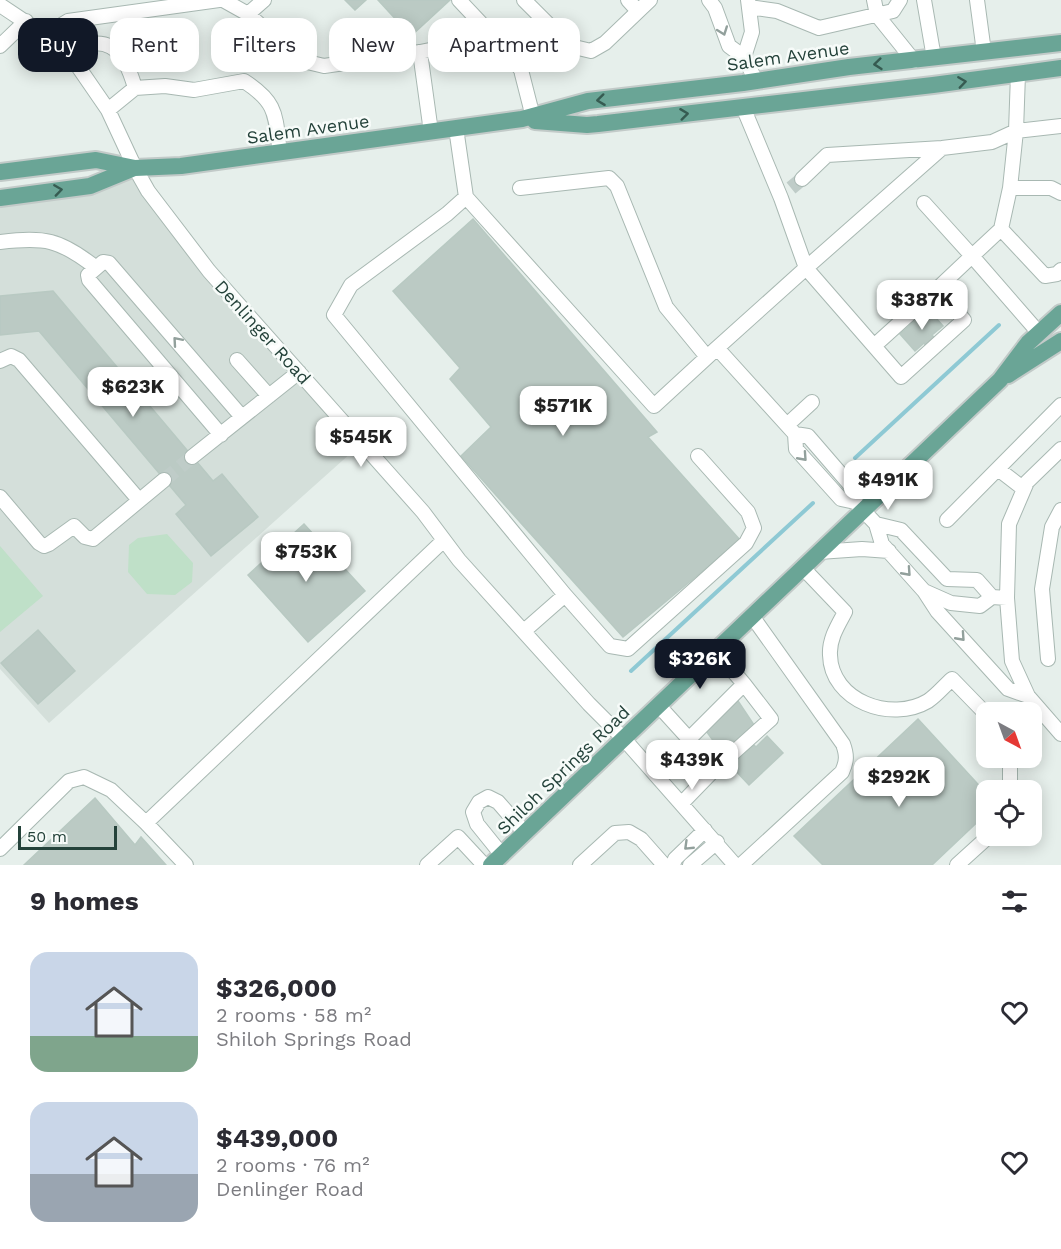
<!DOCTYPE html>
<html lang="en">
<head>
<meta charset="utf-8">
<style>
  body { margin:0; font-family:"Work Sans",sans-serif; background:#f2f2f3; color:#2b2b33; height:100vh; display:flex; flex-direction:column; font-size:22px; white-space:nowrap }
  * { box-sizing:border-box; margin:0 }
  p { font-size:20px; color:#7c7c81 }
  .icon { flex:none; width:33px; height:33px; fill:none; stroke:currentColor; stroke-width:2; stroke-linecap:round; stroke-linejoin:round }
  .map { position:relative; height:865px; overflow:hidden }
  .panel { display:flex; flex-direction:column; background:#fff; flex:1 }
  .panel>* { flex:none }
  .top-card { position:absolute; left:18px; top:18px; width:600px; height:54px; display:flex; gap:12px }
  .needle { width:39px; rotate:139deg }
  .controls { position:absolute; left:976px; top:702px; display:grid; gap:12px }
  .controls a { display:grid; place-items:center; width:66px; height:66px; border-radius:12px; background:#fff; box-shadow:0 3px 15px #0003; font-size:30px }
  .scale { position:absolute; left:18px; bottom:15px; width:99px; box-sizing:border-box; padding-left:6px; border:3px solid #24423a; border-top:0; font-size:16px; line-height:21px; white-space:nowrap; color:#24423a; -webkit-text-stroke:4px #f7fbf9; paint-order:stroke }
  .price { position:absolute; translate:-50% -51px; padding:0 14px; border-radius:12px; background:#fff; color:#222; font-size:20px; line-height:39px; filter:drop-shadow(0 2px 3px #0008) }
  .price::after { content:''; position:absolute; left:50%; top:36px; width:18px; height:14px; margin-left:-9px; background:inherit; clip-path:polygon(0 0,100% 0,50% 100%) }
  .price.on { background:#111827; color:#fff }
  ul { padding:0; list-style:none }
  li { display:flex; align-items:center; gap:18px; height:150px; padding:0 30px }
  li span { display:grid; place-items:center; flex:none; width:168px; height:120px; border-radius:18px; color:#555 }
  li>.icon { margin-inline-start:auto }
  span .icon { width:72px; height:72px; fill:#fffc; stroke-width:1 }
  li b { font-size:26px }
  h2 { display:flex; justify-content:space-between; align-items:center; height:72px; padding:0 30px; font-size:26px }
  .chip { padding:0 21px; border-radius:18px; background:#fff; box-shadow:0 3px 15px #0003; font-size:21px; line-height:54px }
  .chip.on { background:#111827; color:#fff }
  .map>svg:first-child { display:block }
  .built { fill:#d4dfda }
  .green { fill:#bfe0c8 }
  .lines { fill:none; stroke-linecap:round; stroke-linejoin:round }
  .stream { stroke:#8ec9d4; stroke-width:4 }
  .building { fill:#bbcac4; stroke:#b8c9c2; stroke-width:1.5 }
  .minor-tunnel { stroke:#bfccc8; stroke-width:14; stroke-dasharray:14 7; stroke-linecap:butt }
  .minor-casing { stroke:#a8b8b2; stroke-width:16 }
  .major-casing { stroke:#c2cac8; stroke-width:20 }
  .minor { stroke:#fff; stroke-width:14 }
  .major { stroke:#6aa596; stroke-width:16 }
  .oneway { stroke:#92a09c }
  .oneway2 { stroke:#365b51 }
  .labels { text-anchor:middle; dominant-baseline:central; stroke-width:5; stroke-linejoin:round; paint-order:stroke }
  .street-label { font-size:18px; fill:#24423a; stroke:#f7fbf9 }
</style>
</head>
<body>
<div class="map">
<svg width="1061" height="865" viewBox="0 0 1061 865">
  <rect width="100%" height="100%" fill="#e6efeb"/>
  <!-- built -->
  <path class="built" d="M135,168l13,23 213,253 -312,279 -49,-54v-471z"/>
  <!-- green -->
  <path class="green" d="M167,534l26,29 -1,19 -17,13 -28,-1 -19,-22 1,-27 9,-7z
    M0,546l43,50 -43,36z"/>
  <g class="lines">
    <!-- stream -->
    <path class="stream" d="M855,458l144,-133
      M631,671l182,-168"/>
  </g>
  <!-- building -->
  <path class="building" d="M345,0h21l-11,10z
    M378,0h72l-39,36z
    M473,219l184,213 -9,5 92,103 -117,97 -162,-181 30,-29 -41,-48 10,-11 -67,-77z
    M53,291l160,190 9,-7 36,43 -47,39 -35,-42 10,-9 -147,-174 -39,4v-39z
    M928,309l15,17 -11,9 4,5 -9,7 -3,-4 -9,8 -15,-17z
    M304,524l61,67 -57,51 -60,-67z
    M38,630l37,41 -37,33 -37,-41z
    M736,698l18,27 -31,29 -19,-26z
    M918,719l69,75v19l-55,52h-109l-29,-29z
    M767,736l16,17 -34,32 -16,-17 3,-3 -2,-2 20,-18 2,2z
    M95,798l40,47 6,-8 25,28h-142z"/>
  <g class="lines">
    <!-- minor-tunnel -->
    <path class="minor-tunnel" d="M791,188l11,-9
      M164,480l28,-23"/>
    <!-- minor casing -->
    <g class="minor-casing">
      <path id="minor" d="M223,0l25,14
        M264,0l-16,14 51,46 25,6 96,-14 74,-15
        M459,0l47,50 15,20 12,47
        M524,0l46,46 21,5 14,-8 45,-43
        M628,0l10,11
        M709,0l6,8 14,38 15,11 12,24
        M874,0l3,15 37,46
        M924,0l10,58
        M977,0l7,52
        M0,5l45,30 32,30 31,45 27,58 13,23 61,80 214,241 36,48 130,144 35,35 111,126
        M749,7l28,4 42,17 74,-17 7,-11
        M45,35l23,-14 151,-21
        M0,46l26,-25
        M64,52c42,-19 59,-7 71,36
        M420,52l11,80
        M744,57l8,-25 -4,-32
        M743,107l38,91 25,70 -89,80 78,86
        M108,110l27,-22 30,-2 29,4 50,-9c34,22 31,34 36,72
        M1061,126l-45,5 -6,57h41l10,5
        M456,128l10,69 -19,17 -96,71 -17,30 231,280
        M942,148l-136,120 95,109 63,-57 -27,-31 35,-33 67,77
        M802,179l25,-24 115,-7 50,-6 24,-11 2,-57
        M520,188l89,-10 8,8 49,121 41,50
        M466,197l188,209 63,-58
        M924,203l48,53 29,-27 44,47 12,-2 4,-4
        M1001,229l9,-41
        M0,242c45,-5 59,-3 95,25
        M874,346l63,-57
        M237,360l32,36
        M0,361l11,-5 8,4 120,140
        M787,425l25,-23
        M221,435l-132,-155 -1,-5 15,-13 6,1 133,154
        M1061,449l-34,33 -18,42 -2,74 5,63 16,35 33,38
        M192,457l107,-85
        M998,469l26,20
        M0,497l39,46 5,3 5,-2 25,-18 11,11 8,2 71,-59
        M855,502l-14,-3 -45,-50 -1,-15 13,2 44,51 3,15 21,22 6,20 42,47 27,12 29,3 12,-9 15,1
        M947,520l114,-115
        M876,524l25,6 46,49 30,1 15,17
        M819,552l43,-3 27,2
        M803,568l42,44c-7,13 -16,27 -15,43 1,46 61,68 98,46 9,-6 16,-15 24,-22l35,36
        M924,591l13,20 71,78 20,7
        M524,631l41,-36 45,51 18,3 118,-106 8,-15 -6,-16 -50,-56
        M1048,659l-6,-70 10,-62 9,-17
        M659,706l30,33 55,-55 -28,-33
        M713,771l58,-52 -27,-35
        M1010,790v-32
        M682,803l31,-32 -24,-32
        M0,849l69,-68 15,-4 27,13 35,33
        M502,855l-25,-31 -4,-12 6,-10 9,-5 10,5 27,31
        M186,865l-40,-42 298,-283
        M427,865l31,-28 26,28
        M580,865l35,-32 14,-1 12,7 23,26
        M673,865l2,-6 30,-29
        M690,865l27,-23
        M741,865l101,-93c5,-11 5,-17 1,-28l-91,-128
        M957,865l32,-29"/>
    </g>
    <!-- major casing -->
    <g class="major-casing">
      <path id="major" d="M535,121l52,4 11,-1 335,-39 128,-17
        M0,172l96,-12 39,8 46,-2 341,-47 66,-18 155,-18 106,-16 212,-24
        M0,198l90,-12 44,-18
        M1008,375l53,-34
        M491,865l509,-485 28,-37 33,-30"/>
    </g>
    <!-- minor -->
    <use href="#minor" class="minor"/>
    <!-- major -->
    <use href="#major" class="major"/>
  </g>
  <!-- one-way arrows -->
  <defs><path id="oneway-chevron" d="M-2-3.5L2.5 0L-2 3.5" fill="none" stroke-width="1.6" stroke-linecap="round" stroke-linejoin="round" transform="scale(1.5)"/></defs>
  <g class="oneway">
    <use href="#oneway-chevron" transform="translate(723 31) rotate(70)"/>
    <use href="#oneway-chevron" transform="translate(177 341) rotate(-131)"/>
    <use href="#oneway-chevron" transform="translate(803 457) rotate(48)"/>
    <use href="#oneway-chevron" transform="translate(907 572) rotate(48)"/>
    <use href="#oneway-chevron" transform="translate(961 637) rotate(48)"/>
    <use href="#oneway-chevron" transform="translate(688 846) rotate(136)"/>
  </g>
  <g class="oneway2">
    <use href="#oneway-chevron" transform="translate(878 64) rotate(174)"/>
    <use href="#oneway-chevron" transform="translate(962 82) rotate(-8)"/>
    <use href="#oneway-chevron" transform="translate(601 100) rotate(173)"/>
    <use href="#oneway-chevron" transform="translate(684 114) rotate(-7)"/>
    <use href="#oneway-chevron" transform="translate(58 190) rotate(-8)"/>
  </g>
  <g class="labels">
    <!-- street labels -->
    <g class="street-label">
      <text transform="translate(788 56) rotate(-8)">Salem Avenue</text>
      <text transform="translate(308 129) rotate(-8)">Salem Avenue</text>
      <text transform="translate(263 332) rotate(48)">Denlinger Road</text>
      <text transform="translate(563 770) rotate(-44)">Shiloh Springs Road</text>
    </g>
  </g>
</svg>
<div class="controls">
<a><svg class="needle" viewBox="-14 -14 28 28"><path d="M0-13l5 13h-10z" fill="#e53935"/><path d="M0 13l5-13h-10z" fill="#7c7c81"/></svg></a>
<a><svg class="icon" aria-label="locate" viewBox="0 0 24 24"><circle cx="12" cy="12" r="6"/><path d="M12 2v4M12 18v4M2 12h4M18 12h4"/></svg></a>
</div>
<div class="scale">50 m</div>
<b class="price" style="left:922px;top:331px">$387K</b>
<b class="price" style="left:133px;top:418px">$623K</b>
<b class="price" style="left:563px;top:437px">$571K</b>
<b class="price" style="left:361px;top:468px">$545K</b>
<b class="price" style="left:888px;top:511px">$491K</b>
<b class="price" style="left:306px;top:583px">$753K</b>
<b class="price on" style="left:700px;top:690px">$326K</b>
<b class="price" style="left:692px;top:791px">$439K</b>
<b class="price" style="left:899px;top:808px">$292K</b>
<div class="top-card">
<a class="chip on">Buy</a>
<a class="chip">Rent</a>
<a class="chip">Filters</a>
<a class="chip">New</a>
<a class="chip">Apartment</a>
</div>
</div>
<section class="panel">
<h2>9 homes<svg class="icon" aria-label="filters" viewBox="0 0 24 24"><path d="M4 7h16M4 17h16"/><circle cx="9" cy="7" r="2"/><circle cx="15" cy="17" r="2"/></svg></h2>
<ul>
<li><span style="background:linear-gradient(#c9d6e8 70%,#7fa58c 0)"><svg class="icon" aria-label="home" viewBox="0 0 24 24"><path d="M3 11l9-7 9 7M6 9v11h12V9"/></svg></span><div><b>$326,000</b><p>2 rooms · 58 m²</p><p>Shiloh Springs Road</p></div><svg class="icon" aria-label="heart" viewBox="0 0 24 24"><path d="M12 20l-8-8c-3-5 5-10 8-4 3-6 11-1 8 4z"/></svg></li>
<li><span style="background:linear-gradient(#c9d6e8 60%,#9aa5b1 0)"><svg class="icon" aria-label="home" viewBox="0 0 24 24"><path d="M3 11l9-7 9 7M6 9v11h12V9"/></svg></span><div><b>$439,000</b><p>2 rooms · 76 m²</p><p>Denlinger Road</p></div><svg class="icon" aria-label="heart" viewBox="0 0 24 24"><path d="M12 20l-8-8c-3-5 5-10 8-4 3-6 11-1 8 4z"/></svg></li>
</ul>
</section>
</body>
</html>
